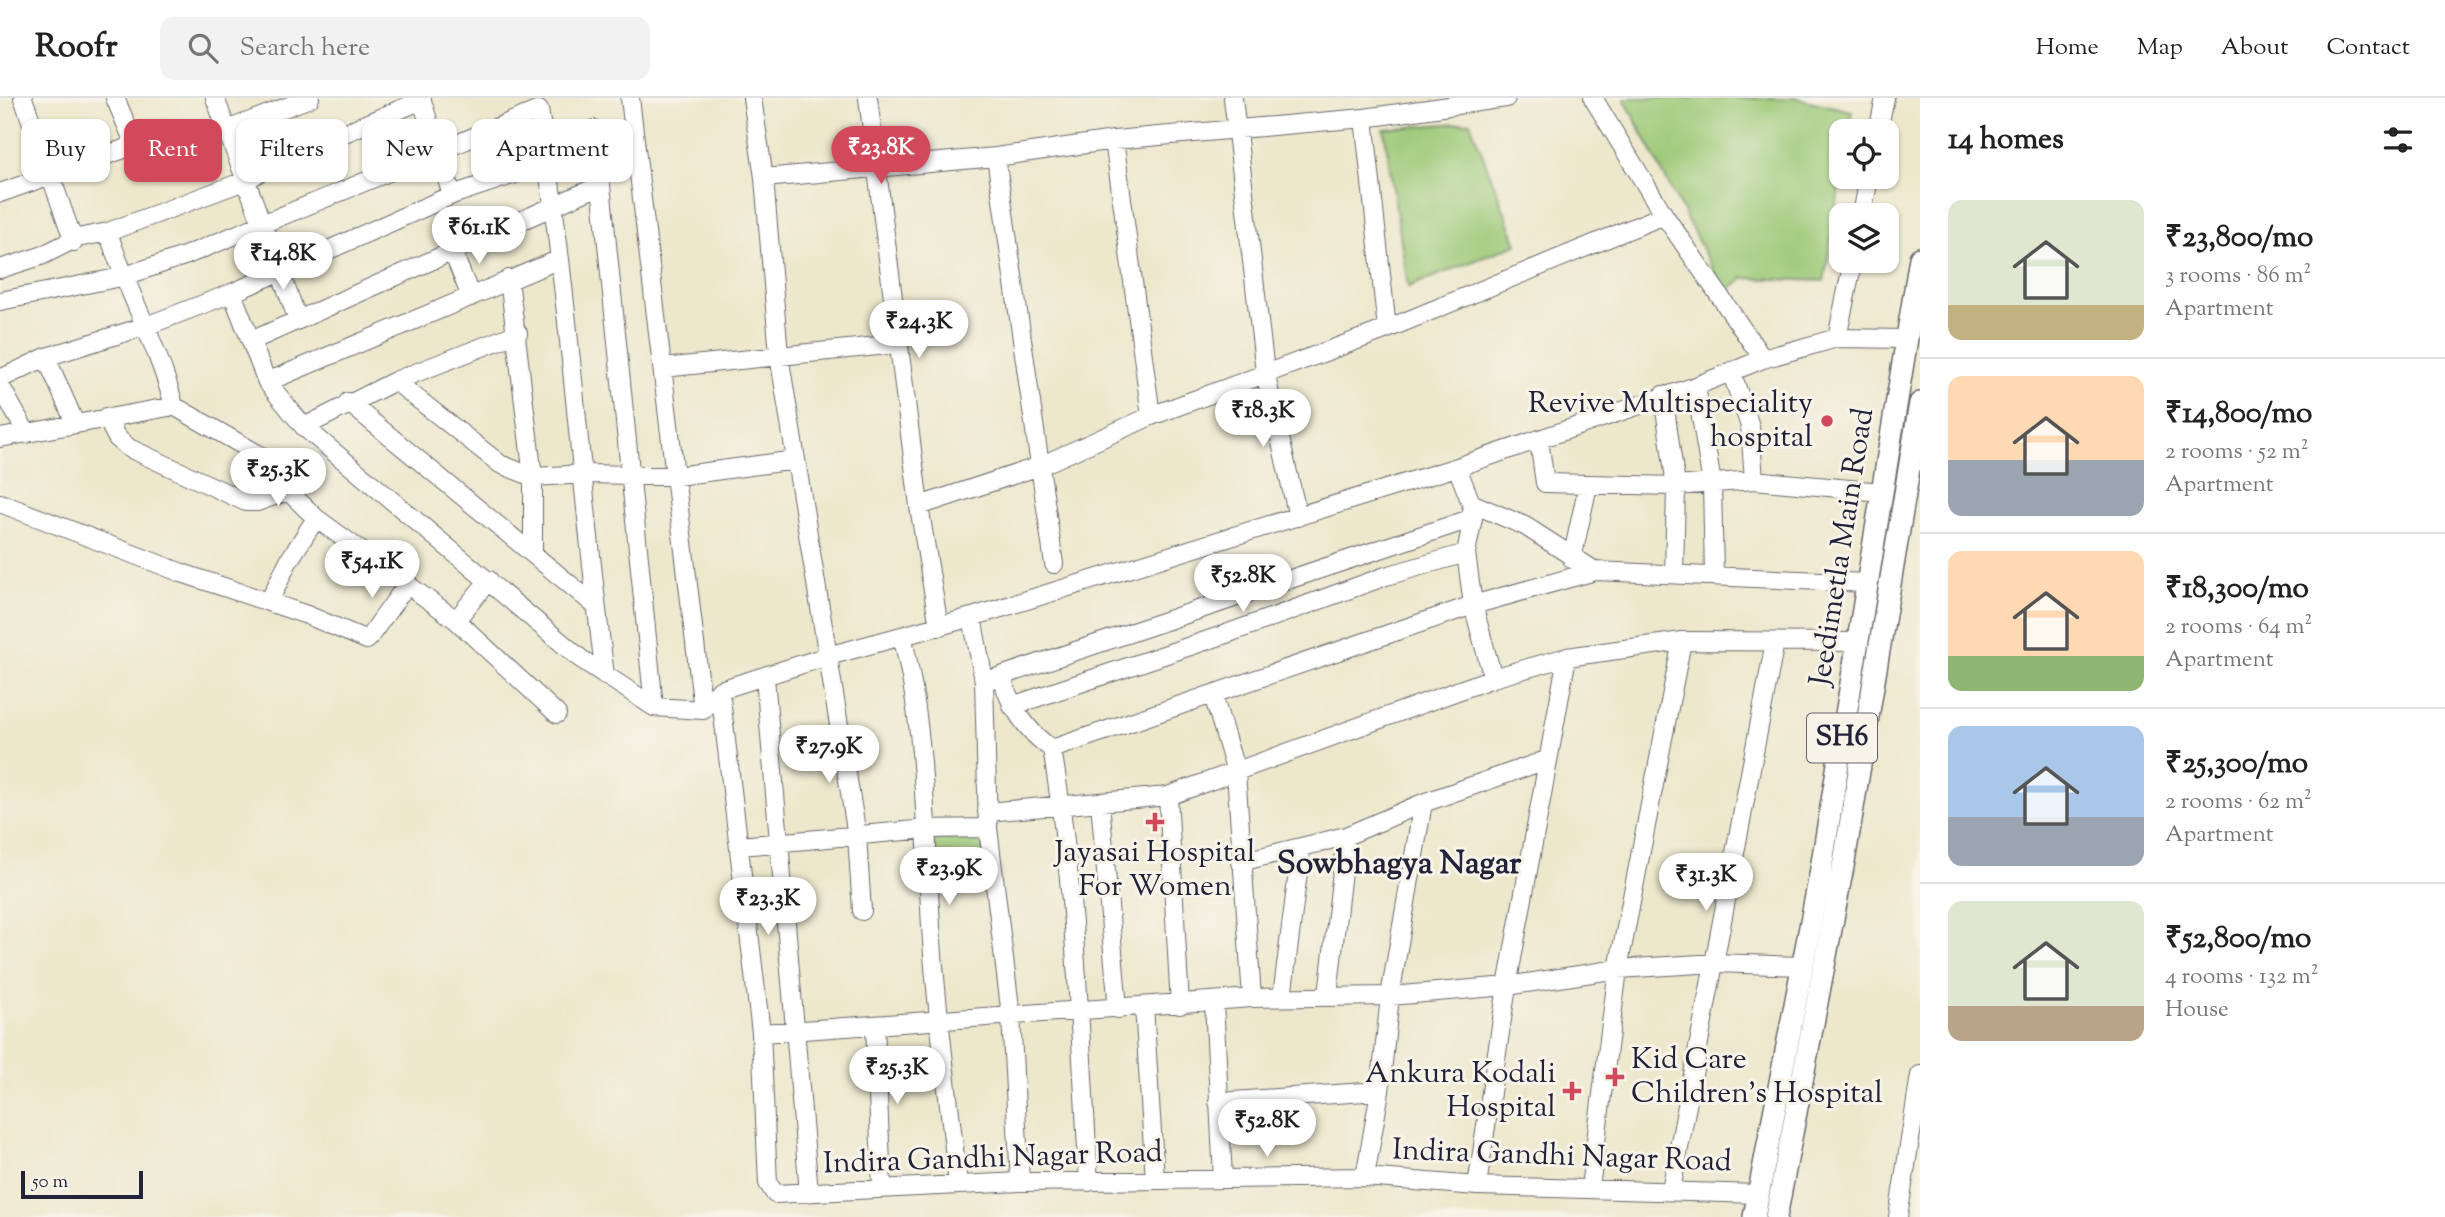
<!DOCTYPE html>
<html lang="en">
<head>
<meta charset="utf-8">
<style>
  body { margin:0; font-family:"Sorts Mill Goudy",serif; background:#f2f2f2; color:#222; height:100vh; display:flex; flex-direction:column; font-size:26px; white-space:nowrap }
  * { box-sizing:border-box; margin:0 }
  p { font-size:23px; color:#767676 }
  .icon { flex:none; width:38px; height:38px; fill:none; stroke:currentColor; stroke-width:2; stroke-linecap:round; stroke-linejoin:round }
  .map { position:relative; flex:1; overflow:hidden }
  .panel { display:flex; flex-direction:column; background:#fff; width:525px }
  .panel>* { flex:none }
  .hud { position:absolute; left:21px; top:21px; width:665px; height:63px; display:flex; gap:14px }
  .fabs { position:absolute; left:1829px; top:21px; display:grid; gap:14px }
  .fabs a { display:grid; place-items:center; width:70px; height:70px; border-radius:14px; background:#fff; box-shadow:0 2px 5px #0004; font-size:35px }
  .scale { position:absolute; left:21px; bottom:18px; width:122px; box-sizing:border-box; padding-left:7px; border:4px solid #22223b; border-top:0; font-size:19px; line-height:24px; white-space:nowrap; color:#22223b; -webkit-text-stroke:5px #f7f3e8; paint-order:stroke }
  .price { position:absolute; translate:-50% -60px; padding:0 16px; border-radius:24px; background:#fff; color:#222; font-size:23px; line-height:46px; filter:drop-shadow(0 2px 4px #0008) }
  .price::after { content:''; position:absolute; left:50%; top:42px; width:21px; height:16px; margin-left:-10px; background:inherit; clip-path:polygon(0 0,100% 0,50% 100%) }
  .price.current { background:#d1495b; color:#fff }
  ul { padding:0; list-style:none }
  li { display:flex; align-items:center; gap:21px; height:175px; padding:0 28px }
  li+li { border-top:2px solid #e0e0e0 }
  li span { display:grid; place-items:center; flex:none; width:196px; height:140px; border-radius:14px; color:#555 }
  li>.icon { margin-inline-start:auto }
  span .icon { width:84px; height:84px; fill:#fffc; stroke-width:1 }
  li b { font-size:30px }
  h2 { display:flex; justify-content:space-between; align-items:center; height:84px; padding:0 28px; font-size:30px }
  .tag { padding:0 24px; border-radius:14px; background:#fff; box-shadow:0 2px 5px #0004; font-size:24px; line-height:63px }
  .tag.current { background:#d1495b; color:#fff }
  header { display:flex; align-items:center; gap:42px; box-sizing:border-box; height:98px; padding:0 35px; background:#fff; border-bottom:2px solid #e0e0e0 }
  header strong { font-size:33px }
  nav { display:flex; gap:38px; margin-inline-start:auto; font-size:24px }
  .search { width:490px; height:63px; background:#f2f2f2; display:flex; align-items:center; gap:18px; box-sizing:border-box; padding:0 24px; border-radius:14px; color:#767676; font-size:26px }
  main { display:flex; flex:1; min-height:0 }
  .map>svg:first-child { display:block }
  .green { fill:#9cc977; stroke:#5f7659; stroke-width:2 }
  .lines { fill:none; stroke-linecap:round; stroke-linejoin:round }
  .minor-casing { stroke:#69676d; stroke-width:20 }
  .major-casing { stroke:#69676d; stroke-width:24 }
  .minor { stroke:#fff; stroke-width:18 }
  .major { stroke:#fff; stroke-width:21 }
  .poi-dot { fill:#d1495b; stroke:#f7f3e8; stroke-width:2.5 }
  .labels { text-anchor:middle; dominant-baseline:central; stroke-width:6; stroke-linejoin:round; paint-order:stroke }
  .shield { fill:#f7f3e8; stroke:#62616f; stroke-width:2 }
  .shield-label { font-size:28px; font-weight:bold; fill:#22223b }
  .poi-label { font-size:30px; fill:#22223b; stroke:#f7f3e8; text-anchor:end }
  .street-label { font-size:30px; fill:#22223b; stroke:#f7f3e8 }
  .neighbourhood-label { font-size:32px; font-weight:bold; fill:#22223b; stroke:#f7f3e8 }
</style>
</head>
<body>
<header>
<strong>Roofr</strong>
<div class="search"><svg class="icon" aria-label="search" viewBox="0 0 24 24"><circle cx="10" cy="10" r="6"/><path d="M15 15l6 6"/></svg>Search here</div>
<nav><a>Home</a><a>Map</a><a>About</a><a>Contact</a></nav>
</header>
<main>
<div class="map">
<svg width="1920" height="1119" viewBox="0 0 1920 1119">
  <rect width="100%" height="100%" fill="#f7f3e8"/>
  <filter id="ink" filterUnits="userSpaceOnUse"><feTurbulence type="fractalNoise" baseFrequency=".0143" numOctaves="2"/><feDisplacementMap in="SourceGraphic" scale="14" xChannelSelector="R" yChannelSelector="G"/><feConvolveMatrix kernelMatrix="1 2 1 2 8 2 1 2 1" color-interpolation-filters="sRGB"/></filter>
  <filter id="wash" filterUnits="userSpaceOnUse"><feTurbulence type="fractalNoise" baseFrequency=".00686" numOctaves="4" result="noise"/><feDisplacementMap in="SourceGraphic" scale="28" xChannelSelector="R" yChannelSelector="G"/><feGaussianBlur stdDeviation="1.57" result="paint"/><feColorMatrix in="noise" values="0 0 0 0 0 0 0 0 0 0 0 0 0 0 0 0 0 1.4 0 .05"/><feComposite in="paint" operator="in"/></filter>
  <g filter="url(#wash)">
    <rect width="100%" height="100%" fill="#ede7cb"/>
    <!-- green -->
    <path class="green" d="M1624,0h172l56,13 -4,20h-7v46l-17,104 -81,-3 -18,15z
      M1470,24l47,122 -109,43 -24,-158z
      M982,737l3,39 -50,3 -2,-39z"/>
  </g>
  <g filter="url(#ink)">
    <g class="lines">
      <!-- minor casing -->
      <g class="minor-casing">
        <path id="minor" d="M23,0l51,144
          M115,0l20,47
          M215,0l83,222
          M421,0l31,97
          M630,0l73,612
          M752,0l12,80 15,177 78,481 5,75
          M868,0l51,408 20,121
          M1233,0l32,274 33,145
          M1593,0l71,117 99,144
          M1364,20l23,211
          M594,31l7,56
          M1878,33l7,-33
          M1114,42l37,276
          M996,59l58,407
          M764,80l232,-21 118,-17 250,-22 142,-20
          M0,95l135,-48 92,-15 83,-32
          M1862,117l7,-38
          M108,134c19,60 50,113 66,174l89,51 25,34 28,27 140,102 101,94
          M452,152l19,47
          M0,171l41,-13 36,-18 31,-6 139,-52 27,-17 148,-63
          M509,181l24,198v75
          M232,195l35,89 37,45 277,232 73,48 49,3 17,-20 108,-34 144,-39 485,-150 239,-81 67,-27 74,-21 69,1
          M0,203l122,-24 65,-22 352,-145c31,187 41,377 66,565
          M1837,240l16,-77
          M251,243l350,-156 53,522
          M46,259l29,66
          M663,270l234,-24
          M1731,273l19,55 4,54
          M0,281l46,-22 100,-31 86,-33 220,-98 96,-32
          M395,283l105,83 33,13 55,-3 89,2 118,-16
          M267,284l293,-123
          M0,287l27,49
          M1696,288l16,98 2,91
          M1663,297l13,91 -2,88
          M348,304l248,204
          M106,319l11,21 12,10 117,54h11l31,-11
          M304,329l91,-46 123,-48
          M0,340l174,-32
          M1539,342l6,43 131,3 78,-6 127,12
          M1457,369l14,36 2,15 -7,35 7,52 20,73
          M0,405l182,70 125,42 60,25 41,-57
          M1471,405l54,23 70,45 273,12
          M919,408l121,-40 111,-50 236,-87 277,-114
          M1572,461l16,-74
          M269,504l19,-40 28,-44
          M972,519l12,64 4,147 23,188 9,166
          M456,522l33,-40
          M902,538c24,94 23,193 29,290 5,86 18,172 27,258
          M1002,578c6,28 26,57 50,73 24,142 28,289 37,433
          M765,579l44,516
          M992,581l481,-161
          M720,592l41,343 7,150 7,11 245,-12 345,-5 112,9 282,8
          M1213,597l23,77 16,226
          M1012,608l214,-72 160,-58 80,-23
          M1052,651l421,-144 122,-34
          M1168,698l12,209
          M1100,704l18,207
          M987,714l181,-16 325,-118 74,-21 115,-16 176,1
          M740,748l187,-17 61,-1
          M1240,764l106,-26 77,-33 123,-43
          M1328,897l18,-159
          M1282,899l19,-148
          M1214,904l9,177
          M1144,908l11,174
          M875,927l7,164
          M761,935l491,-35 138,-2 117,-10 111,-17 98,-6 86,3
          M1218,1004l162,-11
          M1365,1079l15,-86 10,-95 33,-193
          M1477,1088l30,-200 60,-329
          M1590,1090l28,-219 64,-328
          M1671,1092l104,-548
          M1898,1119l22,-142"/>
      </g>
      <!-- major casing -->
      <g class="major-casing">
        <path id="major" d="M1754,1119l66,-342 100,-617
          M1776,1119l69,-361 75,-453"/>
      </g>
      <!-- minor -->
      <use href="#minor" class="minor"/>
      <!-- major -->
      <use href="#major" class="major"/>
    </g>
  </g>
  <!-- markers -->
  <g class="poi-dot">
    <circle cx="1827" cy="323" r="7"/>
    <path d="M1151.5 713.5h7v7h7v7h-7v7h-7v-7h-7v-7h7z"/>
    <path d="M1611.5 968.5h7v7h7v7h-7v7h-7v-7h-7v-7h7z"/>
    <path d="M1568.5 982.5h7v7h7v7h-7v7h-7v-7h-7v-7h7z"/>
  </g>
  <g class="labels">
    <!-- shield labels -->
    <rect class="shield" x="1807" y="615.5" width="70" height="49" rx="5"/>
    <g class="shield-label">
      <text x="1842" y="640">SH6</text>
    </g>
    <!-- poi labels -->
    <g class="poi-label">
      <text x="1813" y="306">Revive Multispeciality<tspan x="1813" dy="34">hospital</tspan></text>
      <text x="1155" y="755" text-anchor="middle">Jayasai Hospital<tspan x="1155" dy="34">For Women</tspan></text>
      <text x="1631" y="962" text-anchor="start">Kid Care<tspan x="1631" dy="34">Children's Hospital</tspan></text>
      <text x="1556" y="976">Ankura Kodali<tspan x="1556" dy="34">Hospital</tspan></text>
    </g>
    <!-- street labels -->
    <g class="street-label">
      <text transform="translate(1843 449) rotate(-81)">Jeedimetla Main Road</text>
      <text transform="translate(1562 1059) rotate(2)">Indira Gandhi Nagar Road</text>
      <text transform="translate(993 1061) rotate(-2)">Indira Gandhi Nagar Road</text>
    </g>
    <!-- neighbourhood labels -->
    <g class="neighbourhood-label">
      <text x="1399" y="767">Sowbhagya Nagar</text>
    </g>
  </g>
</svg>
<div class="fabs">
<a><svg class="icon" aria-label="locate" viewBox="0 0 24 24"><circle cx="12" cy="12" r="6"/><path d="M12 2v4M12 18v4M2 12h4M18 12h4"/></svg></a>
<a><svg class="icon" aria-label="layers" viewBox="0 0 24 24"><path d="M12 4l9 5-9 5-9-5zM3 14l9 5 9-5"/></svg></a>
</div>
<div class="scale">50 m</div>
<b class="price current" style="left:881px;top:88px">₹23.8K</b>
<b class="price" style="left:479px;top:168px">₹61.1K</b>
<b class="price" style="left:283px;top:194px">₹14.8K</b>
<b class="price" style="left:919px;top:262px">₹24.3K</b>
<b class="price" style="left:1263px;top:351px">₹18.3K</b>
<b class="price" style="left:278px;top:410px">₹25.3K</b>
<b class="price" style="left:372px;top:502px">₹54.1K</b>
<b class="price" style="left:1243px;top:516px">₹52.8K</b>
<b class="price" style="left:829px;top:687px">₹27.9K</b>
<b class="price" style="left:949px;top:809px">₹23.9K</b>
<b class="price" style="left:1706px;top:815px">₹31.3K</b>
<b class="price" style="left:768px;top:839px">₹23.3K</b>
<b class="price" style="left:897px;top:1008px">₹25.3K</b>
<b class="price" style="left:1267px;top:1061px">₹52.8K</b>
<div class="hud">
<a class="tag">Buy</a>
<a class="tag current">Rent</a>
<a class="tag">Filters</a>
<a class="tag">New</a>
<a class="tag">Apartment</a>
</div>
</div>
<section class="panel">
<h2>14 homes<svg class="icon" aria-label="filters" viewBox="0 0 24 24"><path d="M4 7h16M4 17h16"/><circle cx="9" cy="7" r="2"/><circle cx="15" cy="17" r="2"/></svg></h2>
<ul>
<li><span style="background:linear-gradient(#dfe7d0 75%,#c2b280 0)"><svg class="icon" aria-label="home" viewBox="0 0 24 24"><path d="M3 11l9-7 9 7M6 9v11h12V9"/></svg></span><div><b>₹23,800/mo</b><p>3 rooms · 86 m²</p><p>Apartment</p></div></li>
<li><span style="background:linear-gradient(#ffd9b3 60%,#9aa5b1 0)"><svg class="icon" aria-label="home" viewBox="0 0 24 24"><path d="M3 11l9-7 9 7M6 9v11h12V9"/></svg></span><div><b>₹14,800/mo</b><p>2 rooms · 52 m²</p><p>Apartment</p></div></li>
<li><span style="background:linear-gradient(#ffd9b3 75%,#8fb573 0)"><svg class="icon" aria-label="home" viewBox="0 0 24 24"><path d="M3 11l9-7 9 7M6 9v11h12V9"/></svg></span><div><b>₹18,300/mo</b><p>2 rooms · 64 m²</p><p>Apartment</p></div></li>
<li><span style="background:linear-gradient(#a9c7e8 65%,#9aa5b1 0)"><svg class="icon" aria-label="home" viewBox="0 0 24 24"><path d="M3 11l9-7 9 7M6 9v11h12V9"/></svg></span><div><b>₹25,300/mo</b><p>2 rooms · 62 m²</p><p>Apartment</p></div></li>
<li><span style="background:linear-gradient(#dfe7d0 75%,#b9a48a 0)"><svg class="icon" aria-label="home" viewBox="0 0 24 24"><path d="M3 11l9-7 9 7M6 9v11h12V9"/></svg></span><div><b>₹52,800/mo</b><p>4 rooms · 132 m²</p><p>House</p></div></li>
</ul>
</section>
</main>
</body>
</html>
